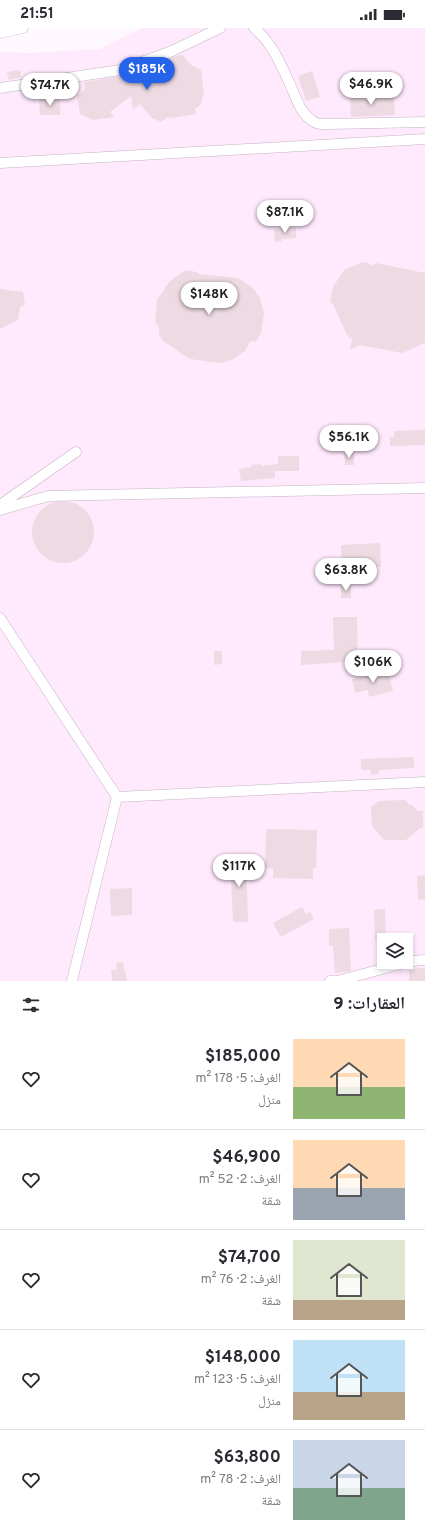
<!DOCTYPE html>
<html lang="ar">
<head>
<meta charset="utf-8">
<style>
  body { margin:0; font-family:Overpass,"Noto Naskh Arabic",sans-serif; background:#f2f2f3; color:#2b2b33; direction:rtl; height:100vh; display:flex; flex-direction:column; font-size:15px; white-space:nowrap }
  * { box-sizing:border-box; margin:0 }
  p { font-size:13px; color:#7c7c81 }
  .icon { flex:none; width:22px; height:22px; fill:none; stroke:currentColor; stroke-width:2; stroke-linecap:round; stroke-linejoin:round }
  .map { position:relative; height:953px; overflow:hidden; direction:ltr }
  .side { display:flex; flex-direction:column; background:#fff; flex:1 }
  .side>* { flex:none }
  .buttons { position:absolute; left:377px; top:905px; display:grid; gap:8px }
  .buttons a { display:grid; place-items:center; width:36px; height:36px; border-radius:0px; background:#fff; box-shadow:0 2px 6px #0003; font-size:20px }
  .price { position:absolute; translate:-50% -34px; padding:0 9px; border-radius:14px; background:#fff; color:#222; font-size:13px; line-height:26px; filter:drop-shadow(0 1px 2px #0008) }
  .price::after { content:''; position:absolute; left:50%; top:24px; width:12px; height:9px; margin-left:-6px; background:inherit; clip-path:polygon(0 0,100% 0,50% 100%) }
  .price.selected { background:#2563eb; color:#fff }
  ul { padding:0; list-style:none }
  li { display:flex; align-items:center; gap:12px; height:100px; padding:0 20px }
  li+li { border-top:1px solid #e1e1e2 }
  li span { display:grid; place-items:center; flex:none; width:112px; height:80px; border-radius:0px; color:#555 }
  li>.icon { margin-inline-start:auto }
  span .icon { width:48px; height:48px; fill:#fffc; stroke-width:1 }
  li b { font-size:17px }
  h2 { display:flex; justify-content:space-between; align-items:center; height:48px; padding:0 20px; font-size:17px }
  .status { display:flex; justify-content:space-between; align-items:center; height:28px; padding:0 20px; background:#fff; direction:ltr }
  .status svg { height:11px; fill:currentColor }
  .map>svg:first-child { display:block }
  .built { fill:#ffe9fd; fill-rule:evenodd }
  .building { fill:#eddae3 }
  .lines { fill:none; stroke-linecap:round; stroke-linejoin:round }
  .minor-casing { stroke:#c3b4c2; stroke-width:11 }
  .minor { stroke:#fff; stroke-width:10 }
</style>
</head>
<body>
<div class="status"><b>21:51</b><svg viewBox="0 0 49 12"><path d="M0 12V9h3v3zM5 12V6h3v6zM10 12V3h3v9zM15 12V0h3v12zM26 1h20v11H26zM47 4h2v5h-2z"/></svg></div>
<div class="map">
<svg width="425" height="953" viewBox="0 0 425 953">
  <rect width="100%" height="100%" fill="#fff8fe"/>
  <!-- built -->
  <path class="built" d="M142,0h283v953h-425v-929l29,1 71,-4zM384,912h22v22h-22z"/>
  <!-- building -->
  <path class="building" d="M183,27l8,10 10,5 3,23 -4,12 -5,4 1,5 -24,4 -4,-1 -7,5 -9,-4 -12,-14 -7,6 -2,-14 -21,16 4,5 -21,3 -13,-6 -3,-18 8,-7 -1,-7 38,-6 54,-20z
    M20,42l1,7 -12,3 -2,-8z
    M312,43l8,26 -14,4 -8,-25z
    M375,66v4l19,-1 1,18 -44,2 -1,-22z
    M60,70v17h-20l-1,-16z
    M296,200v10l-14,1v2l-7,1 -1,-13z
    M362,234l6,1 3,3 5,-3 49,10v70l-23,10 -42,-8 -10,5 2,-11 -4,-2 -15,-33 -3,-2 3,-15 11,-17z
    M186,242l10,2 3,2 39,4 15,10 7,10 4,15 -3,20 -5,8 -6,1 -5,9 -12,8 -12,4 -31,-4 -27,-18 -4,-7v-5l-4,-8 2,-21 13,-19z
    M0,261l23,3 2,13 -5,2 -2,13 -18,9z
    M425,402v15l-35,1v-9h4v-6z
    M344,425h10v12h-9z
    M278,428h21v15h-24v7l-34,3 -2,-12 12,-2v-2l10,-1v2l17,-2z
    M32 504a31 31 0 1 1 62 0a31 31 0 1 1-62 0Z
    M380,515l1,24h-10v-2l-29,1 -1,-21z
    M341,558h10v12h-10z
    M333,589h24l1,44 -57,4v-14l33,-1z
    M214,623h8v13l-8,1z
    M373,642l2,8 14,-4 4,17 -24,6 -1,-7 -13,3 -3,-14 11,-2 -1,-4z
    M414,729v11l-35,2v4l-8,1v-5h-10v-11z
    M405,772l4,5h3l5,6h6v17h-3l-14,12h-22l-12,-14 -1,-19 8,-6z
    M266,801l51,1 -1,38h-3v11l-40,-1v-10h-8z
    M246,826l2,68h-15l-3,-67z
    M425,847v24l-7,1 -1,-24z
    M132,860v27l-21,1 -1,-27z
    M302,879l4,7 4,-2 4,7 -33,18 -8,-14z
    M385,881l1,30 -11,1 -1,-30z
    M349,900l2,43 -16,2 -2,-27h-4v-17z
    M123,934l4,19h-15l-1,-11h6l-1,-7z
    M425,940v13h-16v-12z"/>
  <g class="lines">
    <!-- minor casing -->
    <g class="minor-casing">
      <path id="minor" d="M254,0c19,15 29,41 39,63 4,10 8,21 17,28 6,6 13,5 20,5l95,-2
        M0,5l23,-5
        M0,60l120,-18 52,-19 48,-23
        M0,135l425,-24
        M0,477l76,-53
        M0,482l48,-14 377,-8
        M0,590l117,179 -45,184
        M117,769l308,-15
        M330,953h7l75,-20 13,-1"/>
    </g>
    <!-- minor -->
    <use href="#minor" class="minor"/>
  </g>
</svg>
<div class="buttons">
<a><svg class="icon" aria-label="layers" viewBox="0 0 24 24"><path d="M12 4l9 5-9 5-9-5zM3 14l9 5 9-5"/></svg></a>
</div>
<b class="price selected" style="left:147px;top:63px">$185K</b>
<b class="price" style="left:371px;top:78px">$46.9K</b>
<b class="price" style="left:50px;top:79px">$74.7K</b>
<b class="price" style="left:285px;top:206px">$87.1K</b>
<b class="price" style="left:209px;top:288px">$148K</b>
<b class="price" style="left:349px;top:431px">$56.1K</b>
<b class="price" style="left:346px;top:564px">$63.8K</b>
<b class="price" style="left:373px;top:656px">$106K</b>
<b class="price" style="left:239px;top:860px">$117K</b>
</div>
<section class="side">
<h2>العقارات: 9<svg class="icon" aria-label="filters" viewBox="0 0 24 24"><path d="M4 7h16M4 17h16"/><circle cx="9" cy="7" r="2"/><circle cx="15" cy="17" r="2"/></svg></h2>
<ul>
<li><span style="background:linear-gradient(#ffd9b3 60%,#8fb573 0)"><svg class="icon" aria-label="home" viewBox="0 0 24 24"><path d="M3 11l9-7 9 7M6 9v11h12V9"/></svg></span><div><b>$185,000</b><p>الغرف: 5 · 178 m²</p><p>منزل</p></div><svg class="icon" aria-label="heart" viewBox="0 0 24 24"><path d="M12 20l-8-8c-3-5 5-10 8-4 3-6 11-1 8 4z"/></svg></li>
<li><span style="background:linear-gradient(#ffd9b3 60%,#9aa5b1 0)"><svg class="icon" aria-label="home" viewBox="0 0 24 24"><path d="M3 11l9-7 9 7M6 9v11h12V9"/></svg></span><div><b>$46,900</b><p>الغرف: 2 · 52 m²</p><p>شقة</p></div><svg class="icon" aria-label="heart" viewBox="0 0 24 24"><path d="M12 20l-8-8c-3-5 5-10 8-4 3-6 11-1 8 4z"/></svg></li>
<li><span style="background:linear-gradient(#dfe7d0 75%,#b9a48a 0)"><svg class="icon" aria-label="home" viewBox="0 0 24 24"><path d="M3 11l9-7 9 7M6 9v11h12V9"/></svg></span><div><b>$74,700</b><p>الغرف: 2 · 76 m²</p><p>شقة</p></div><svg class="icon" aria-label="heart" viewBox="0 0 24 24"><path d="M12 20l-8-8c-3-5 5-10 8-4 3-6 11-1 8 4z"/></svg></li>
<li><span style="background:linear-gradient(#bfe0f5 65%,#b9a48a 0)"><svg class="icon" aria-label="home" viewBox="0 0 24 24"><path d="M3 11l9-7 9 7M6 9v11h12V9"/></svg></span><div><b>$148,000</b><p>الغرف: 5 · 123 m²</p><p>منزل</p></div><svg class="icon" aria-label="heart" viewBox="0 0 24 24"><path d="M12 20l-8-8c-3-5 5-10 8-4 3-6 11-1 8 4z"/></svg></li>
<li><span style="background:linear-gradient(#c9d6e8 60%,#7fa58c 0)"><svg class="icon" aria-label="home" viewBox="0 0 24 24"><path d="M3 11l9-7 9 7M6 9v11h12V9"/></svg></span><div><b>$63,800</b><p>الغرف: 2 · 78 m²</p><p>شقة</p></div><svg class="icon" aria-label="heart" viewBox="0 0 24 24"><path d="M12 20l-8-8c-3-5 5-10 8-4 3-6 11-1 8 4z"/></svg></li>
</ul>
</section>
</body>
</html>
